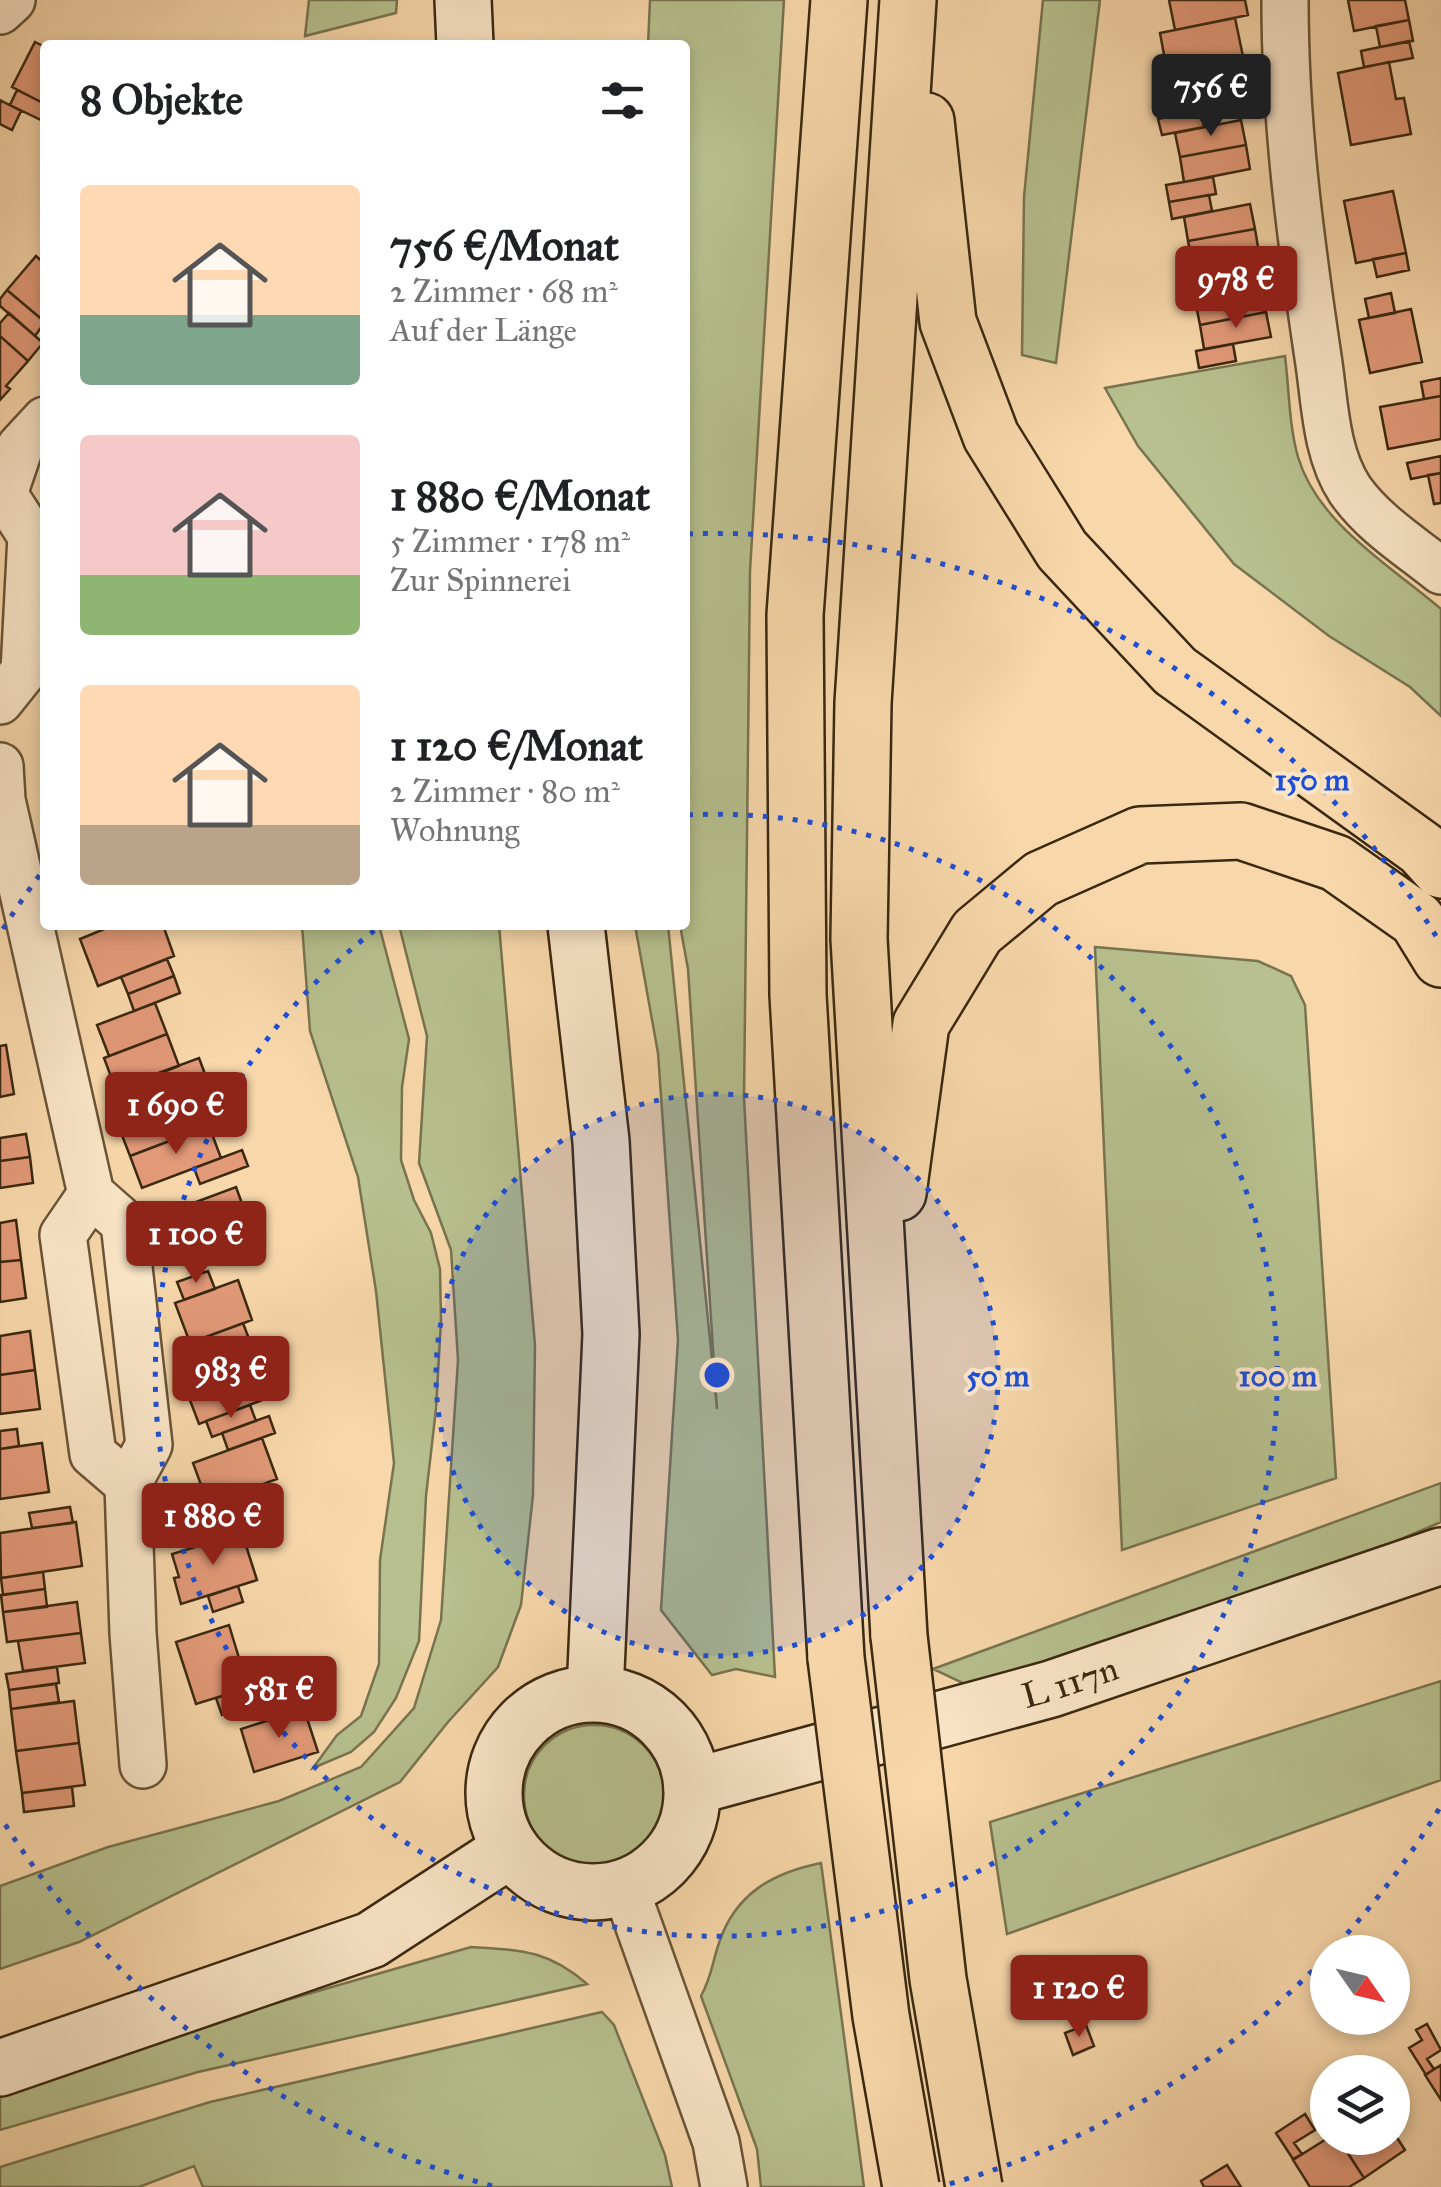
<!DOCTYPE html>
<html lang="de">
<head>
<meta charset="utf-8">
<style>
  body { margin:0; font-family:"IM FELL Great Primer",serif; background:#f2f2f2; color:#202124; height:100vh; display:flex; flex-direction:column; font-size:38px; white-space:nowrap }
  * { box-sizing:border-box; margin:0 }
  p { font-size:32px; color:#757577 }
  .icon { flex:none; width:55px; height:55px; fill:none; stroke:currentColor; stroke-width:2; stroke-linecap:round; stroke-linejoin:round }
  .map { position:relative; flex:1; overflow:hidden }
  .panel { position:absolute; left:40px; top:40px; width:650px; height:890px; display:flex; flex-direction:column; background:#fff; border-radius:10px; box-shadow:0 5px 15px #0003 }
  .panel>* { flex:none }
  .needle { width:65px; rotate:124deg }
  .tools { position:absolute; left:1310px; top:1935px; display:grid; gap:20px }
  .tools a { display:grid; place-items:center; width:100px; height:100px; border-radius:50%; background:#fff; box-shadow:0 5px 15px #0003; font-size:50px }
  .price { position:absolute; translate:-50% -85px; padding:0 22px; border-radius:10px; background:#8f2418; color:#fff; font-size:32px; line-height:65px; filter:drop-shadow(0 2px 5px #0008) }
  .price::after { content:''; position:absolute; left:50%; top:60px; width:30px; height:22px; margin-left:-15px; background:inherit; clip-path:polygon(0 0,100% 0,50% 100%) }
  .price.on { background:#222; color:#fff }
  ul { padding:0; list-style:none }
  li { display:flex; align-items:center; gap:30px; height:250px; padding:0 40px }
  li span { display:grid; place-items:center; flex:none; width:280px; height:200px; border-radius:10px; color:#555 }
  li>.icon { margin-inline-start:auto }
  span .icon { width:120px; height:120px; fill:#fffc; stroke-width:1 }
  li b { font-size:42px }
  h2 { display:flex; justify-content:space-between; align-items:center; height:120px; padding:0 40px; font-size:42px }
  .map>svg:first-child { display:block }
  .green { fill:#b7c08e; stroke:#78744f; stroke-width:2.5 }
  .building { fill:#e39a79; stroke:#3a2810; stroke-width:2.5 }
  .lines { fill:none; stroke-linecap:round; stroke-linejoin:round }
  .street-casing { stroke:#6a5437; stroke-width:50 }
  .secondary-casing { stroke:#3a2810; stroke-width:60 }
  .highway-casing { stroke:#3a2810; stroke-width:60 }
  .street { stroke:#fae6c8; stroke-width:45 }
  .secondary { stroke:#fae6c8; stroke-width:55 }
  .highway { stroke:#f8d8ab; stroke-width:55 }
  .highway-bridge-casing { stroke:#3a2810; stroke-width:60; stroke-linecap:butt }
  .highway-bridge { stroke:#f8d8ab; stroke-width:55 }
  .ring { fill:none; stroke:#1d4ed8; stroke-width:5; stroke-dasharray:5 10 }
  .labels { text-anchor:middle; dominant-baseline:central; stroke-width:8; stroke-linejoin:round; paint-order:stroke }
  .street-label { font-size:35px; fill:#3a2810; stroke:#fae6c8 }
  .centre { fill:#1d4ed8; stroke:#fae6c8; stroke-width:5 }
  .ring-label { font-size:30px; text-anchor:middle; font-weight:bold; fill:#1d4ed8; stroke:#fae6c8; stroke-width:8; stroke-linejoin:round; paint-order:stroke }
</style>
</head>
<body>
<div class="map">
<svg width="1441" height="2187" viewBox="0 0 1441 2187">
  <rect width="100%" height="100%" fill="#f8d8ab"/>
  <filter id="stains"><feTurbulence type="fractalNoise" baseFrequency=".002" numOctaves="4"/><feColorMatrix values="0 0 0 0 .2 0 0 0 0 .09 0 0 0 0 .02 0 0 0 .5 -.17"/></filter>
  <radialGradient id="worn" r=".72"><stop offset=".6" stop-color="#630" stop-opacity="0"/><stop offset="1" stop-color="#630" stop-opacity=".3"/></radialGradient>
  <!-- green -->
  <path class="green" d="M309,0h88l-1,13 -91,23z
    M650,0h134l-34,571 -6,527 31,579 -39,-8 -24,6 -51,-65 17,-270 -20,-287 -23,-128h33l49,484 -29,-440 -8,-44h5v-880h-37z
    M1043,0h57l-44,363 -34,-8 2,-158z
    M1285,356c4,32 4,70 13,101 20,67 93,109 143,152v107l-31,-29 -81,-51 -95,-72 -96,-118 -33,-58z
    M302,925h77l30,114 -7,48 -1,73 13,40 17,33 9,36 1,52 -5,88 -10,87 -7,145 -23,57 -22,34 -23,20 -38,16 24,-33 24,-19 18,-52 1,-104 14,-97 -18,-172 -18,-114 -48,-146z
    M399,925h100l36,420 -2,150 -12,110 -23,62 -50,55 -48,60 -321,160 -79,27v-83l108,-39 171,-46 82,-34 53,-59 27,-88 17,-260 -7,-110 -32,-87 8,-127z
    M1095,947l163,14 33,15 14,29 31,473 -214,72z
    M1441,1483v39l-169,72 -301,93 -38,-18z
    M1441,1681v99l-434,154 -17,-112z
    M524 1795a70 70 0 1 1 140 0a70 70 0 1 1-140 0Z
    M821,1863l43,324h-103l-4,-38 -56,-153c11,-20 11,-33 18,-53 16,-49 53,-70 102,-80z
    M471,1947c50,3 77,3 116,37l-389,88 -198,58v-33l231,-81z
    M602,2012l12,13 51,130 7,32h-469l-9,-21 -55,21h-139v-20l210,-65z"/>
  <!-- building -->
  <path class="building" d="M1169,0h76l3,15 -73,15z
    M1348,0h57l4,20 -55,11z
    M1235,18l10,48 -76,16 -9,-49z
    M1409,20l4,21 -33,6 -4,-21z
    M1409,41l4,17 -49,9 -3,-16z
    M35,42l10,5v57l-33,-17z
    M1389,62l7,37 8,-1 7,36 -60,11 -13,-72z
    M1208,74l7,33 -47,10 -7,-34z
    M17,90l28,14v18l-35,-17z
    M0,100l21,11 -9,19 -12,-6z
    M1200,110l4,17 -42,8 -4,-16z
    M1241,120l5,25 -66,12 -5,-24z
    M1246,145l4,24 -66,13 -4,-25z
    M1213,177l3,17 -47,8 -3,-17z
    M1393,191l13,62 -50,10 -12,-62z
    M1209,195l3,16 -40,8 -3,-17z
    M1250,204l5,25 -67,12 -4,-24z
    M1255,229l4,24 -66,13 -5,-25z
    M1406,253l3,17 -32,7 -4,-18z
    M36,256l9,8v58l-38,-32z
    M1221,261l4,17 -41,8 -3,-18z
    M1221,278l2,17 -36,7 -3,-16z
    M1261,287l5,25 -66,13 -5,-25z
    M7,290l38,32 -10,14 -35,-30v-7z
    M1391,293l4,20 -26,5 -4,-19z
    M1411,309l11,53 -52,11 -11,-53z
    M1266,312l5,25 -67,12 -4,-24z
    M9,313l34,30 -15,18 -28,-25v-13z
    M0,336l28,25 -22,25 4,3 -10,11z
    M1233,344l3,17 -37,7 -3,-17z
    M1441,378v18l-17,3 -3,-17z
    M1441,396v43l-53,10 -8,-42z
    M1441,456v17l-30,6 -4,-16z
    M1441,473v30l-7,1 -6,-29z
    M114,925h49l11,31 -76,30 -18,-47z
    M167,959l7,17 -46,18 -7,-17z
    M174,976l6,17 -46,18 -6,-17z
    M155,1003l12,31 -58,22 -12,-31z
    M167,1034l12,32 -63,24 -12,-32z
    M6,1045l8,49 -14,3v-51z
    M199,1058l6,16 -46,17 -6,-16z
    M196,1077l6,16 -48,18 -6,-15z
    M181,1100l12,32 -63,24 -12,-31z
    M209,1126l12,32 -79,30 -12,-32z
    M26,1134l4,23 -30,4v-23z
    M242,1150l6,16 -48,18 -6,-16z
    M30,1157l3,26 -33,5v-27z
    M236,1187l17,47 -74,28 -18,-47z
    M16,1220l5,40 -21,2v-39z
    M258,1233l6,16 -42,16 -6,-17z
    M21,1260l5,38 -26,4v-40z
    M208,1271l7,18 -31,11 -7,-18z
    M238,1280l14,40 -62,23 -15,-40z
    M243,1323l6,16 -48,18 -6,-16z
    M30,1331l5,39 -35,5v-39z
    M217,1351l6,16 -35,13 -6,-16z
    M257,1355l16,41 -74,28 -16,-42z
    M35,1370l5,39 -40,5v-39z
    M250,1405l6,16 -44,16 -6,-16z
    M269,1416l6,17 -47,17 -6,-17z
    M17,1429l2,17 -19,3v-18z
    M262,1438l15,41 -69,25 -15,-41z
    M42,1443l7,49 -49,7v-50z
    M262,1485l6,18 -31,10 -6,-17z
    M70,1507l3,16 -41,5 -3,-15z
    M255,1507l6,19 -47,15 -6,-19z
    M76,1522l6,44 -81,12 -1,-45z
    M242,1533l15,47 -76,24 -7,-26 5,-1 -7,-23z
    M43,1572l2,17 -42,6 -2,-17z
    M238,1586l5,16 -30,10 -5,-16z
    M45,1589l2,18 -44,5 -2,-17z
    M77,1602l4,31 -74,9 -4,-30z
    M229,1625l19,63 -52,16 -20,-62z
    M81,1633l4,30 -62,8 -5,-30z
    M57,1667l2,16 -50,7 -3,-16z
    M264,1683l5,17 -47,15 -6,-17z
    M56,1684l3,18 -48,7 -2,-19z
    M74,1701l5,42 -63,8 -5,-42z
    M304,1709l14,43 -64,20 -13,-43z
    M79,1743l6,42 -63,8 -6,-42z
    M72,1787l2,19 -50,6 -2,-19z
    M1427,2024l14,26 -14,9 7,10 -8,6 -17,-27 13,-8 -6,-10z
    M1086,2025l8,21 -21,9 -8,-22z
    M1441,2065v35l-16,-25z
    M1305,2114l10,16 -21,13 8,11 -9,5 -17,-26z
    M1392,2130l13,20 -41,28 -26,-40h54z
    M1328,2138h10l26,40 -15,9h-39l-17,-27z
    M1227,2165l14,22h-37l-3,-6z"/>
  <g class="lines">
    <!-- street casing -->
    <g class="street-casing">
      <path id="street" d="M1285,0c0,123 15,236 33,357 7,44 7,95 32,133 23,33 60,56 91,81
        M0,11l12,-11
        M0,498l4,-4 16,-47 25,-27
        M0,701l24,-30 7,-135 -27,-42
        M0,766l2,34 89,394 33,29 25,222 -21,39 5,149 10,132
        M91,1194l-28,41 30,219 35,30
        M625,1887l91,255 8,45"/>
    </g>
    <!-- secondary casing -->
    <g class="secondary-casing">
      <g id="secondary">
        <path d="M463,0l2,45"/>
        <path d="M576,925l25,216 10,193 -16,359"/>
        <circle cx="593" cy="1793" r="99"/>
        <path id="s1" d="M692,1787l359,-98 390,-133"/>
        <path d="M0,2068l371,-128 140,-91"/>
      </g>
    </g>
    <!-- highway casing -->
    <g class="highway-casing">
      <path id="highway" d="M926,121l22,201 43,114 71,114 113,121 247,178 19,21
        M898,1193l23,-169 56,-92 64,-53 99,-44 101,-4 95,32 81,57 24,39
        M899,1636l-40,-697 4,-236 45,-703
        M836,1658l-38,-663 -3,-380 44,-615"/>
    </g>
    <!-- street -->
    <use href="#street" class="street"/>
    <!-- secondary -->
    <use href="#secondary" class="secondary"/>
    <!-- highway -->
    <use href="#highway" class="highway"/>
    <!-- highway-bridge casing -->
    <g class="highway-bridge-casing">
      <path id="highway-bridge" d="M899,1636l39,343 36,208
        M836,1658l45,358 30,171"/>
    </g>
    <!-- highway-bridge -->
    <use href="#highway-bridge" class="highway-bridge"/>
  </g>
  <!-- distance rings -->
  <circle cx="717" cy="1375" r="281" fill="#1d4ed8" fill-opacity=".12"/>
  <g class="ring">
    <circle cx="717" cy="1375" r="281"/>
    <path d="M688 815A561 561 0 1 1 379 927"/>
    <path d="M1439 1809A842 842 0 0 1 1333 1949M1323 1960A842 842 0 0 1 942 2186M492 2186A842 842 0 0 1 3 1821M3 929A842 842 0 0 1 45 868M688 534A842 842 0 0 1 1439 941"/>
  </g>
  <g class="labels">
    <!-- street labels -->
    <g class="street-label">
      <text stroke="none"><textPath href="#s1" startOffset="392">L 117n</textPath></text>
    </g>
  </g>
  <circle cx="717" cy="1375" r="15" class="centre"/>
  <g class="ring-label">
    <text x="1312" y="790">150 m</text>
    <text x="998" y="1386">50 m</text>
    <text x="1278" y="1386">100 m</text>
  </g>
  <rect width="100%" height="100%" filter="url(#stains)"/>
  <rect width="100%" height="100%" fill="url(#worn)"/>
</svg>
<div class="tools">
<a><svg class="needle" viewBox="-14 -14 28 28"><path d="M0-13l5 13h-10z" fill="#e53935"/><path d="M0 13l5-13h-10z" fill="#757577"/></svg></a>
<a><svg class="icon" aria-label="layers" viewBox="0 0 24 24"><path d="M12 4l9 5-9 5-9-5zM3 14l9 5 9-5"/></svg></a>
</div>
<b class="price on" style="left:1211px;top:139px">756 €</b>
<b class="price" style="left:1236px;top:331px">978 €</b>
<b class="price" style="left:176px;top:1157px">1 690 €</b>
<b class="price" style="left:196px;top:1286px">1 100 €</b>
<b class="price" style="left:231px;top:1421px">983 €</b>
<b class="price" style="left:213px;top:1568px">1 880 €</b>
<b class="price" style="left:279px;top:1741px">581 €</b>
<b class="price" style="left:1079px;top:2040px">1 120 €</b>
<section class="panel">
<h2>8 Objekte<svg class="icon" aria-label="filters" viewBox="0 0 24 24"><path d="M4 7h16M4 17h16"/><circle cx="9" cy="7" r="2"/><circle cx="15" cy="17" r="2"/></svg></h2>
<ul>
<li><span style="background:linear-gradient(#ffd9b3 65%,#7fa58c 0)"><svg class="icon" aria-label="home" viewBox="0 0 24 24"><path d="M3 11l9-7 9 7M6 9v11h12V9"/></svg></span><div><b>756 €/Monat</b><p>2 Zimmer · 68 m²</p><p>Auf der Länge</p></div></li>
<li><span style="background:linear-gradient(#f6c9c9 70%,#8fb573 0)"><svg class="icon" aria-label="home" viewBox="0 0 24 24"><path d="M3 11l9-7 9 7M6 9v11h12V9"/></svg></span><div><b>1 880 €/Monat</b><p>5 Zimmer · 178 m²</p><p>Zur Spinnerei</p></div></li>
<li><span style="background:linear-gradient(#ffd9b3 70%,#b9a48a 0)"><svg class="icon" aria-label="home" viewBox="0 0 24 24"><path d="M3 11l9-7 9 7M6 9v11h12V9"/></svg></span><div><b>1 120 €/Monat</b><p>2 Zimmer · 80 m²</p><p>Wohnung</p></div></li>
</ul>
</section>
</div>
</body>
</html>
